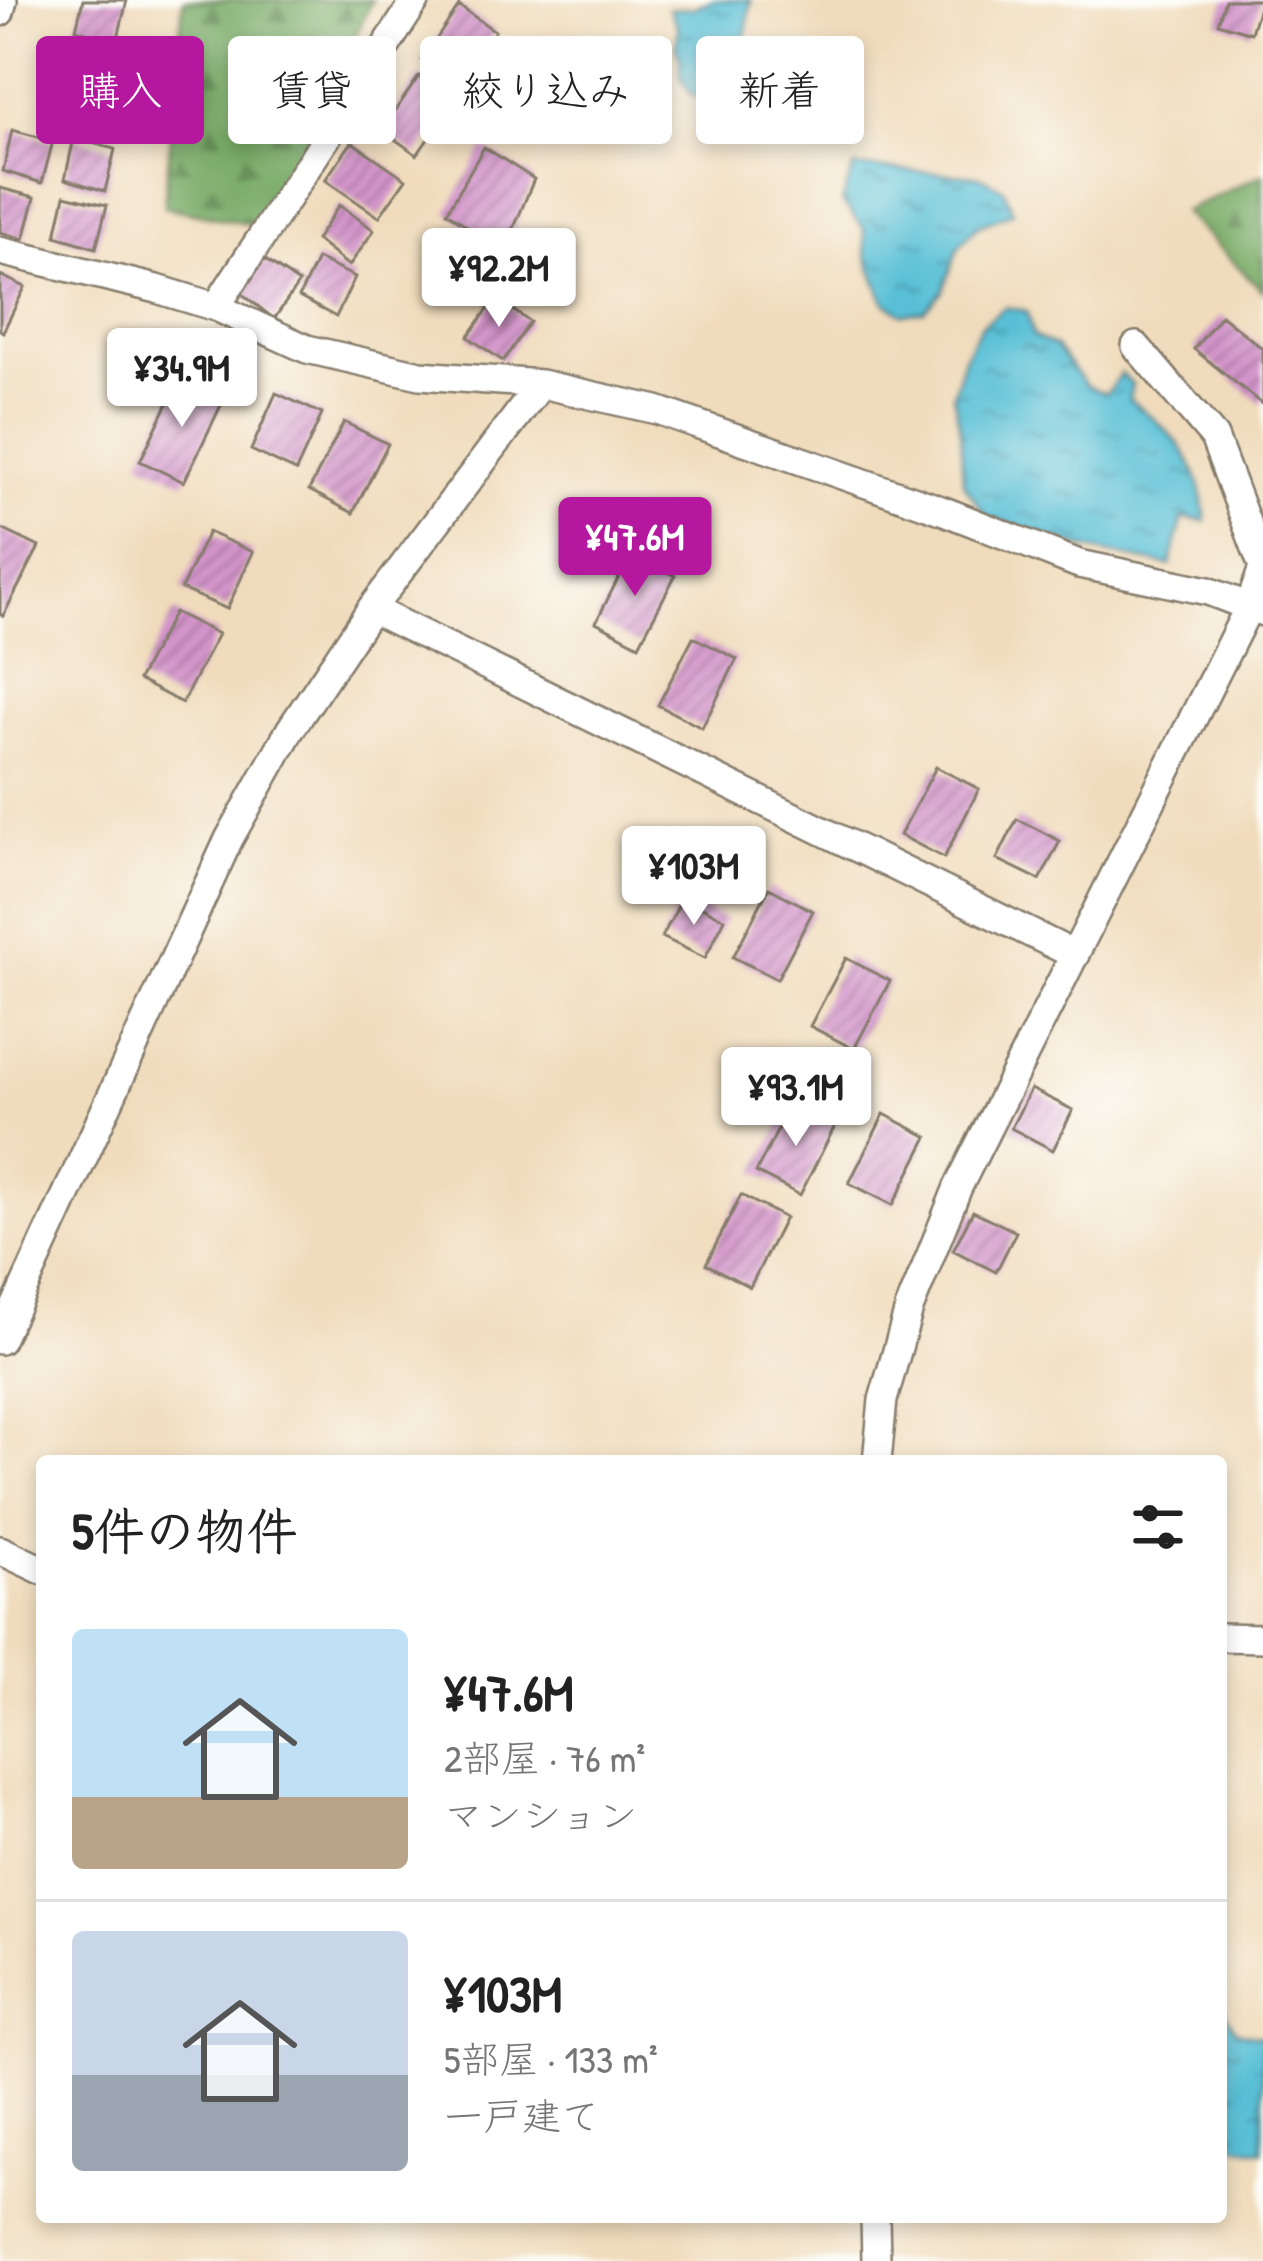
<!DOCTYPE html>
<html lang="ja">
<head>
<meta charset="utf-8">
<style>
  body { margin:0; font-family:"Patrick Hand","Klee One",sans-serif; background:#f6f6f6; color:#222; height:100vh; display:flex; flex-direction:column; font-size:45px; white-space:nowrap }
  * { box-sizing:border-box; margin:0 }
  p { font-size:39px; color:#767676 }
  .icon { flex:none; width:66px; height:66px; fill:none; stroke:currentColor; stroke-width:2; stroke-linecap:round; stroke-linejoin:round }
  .map { position:relative; flex:1; overflow:hidden }
  .sheet { position:absolute; left:36px; top:1455px; width:1191px; height:768px; display:flex; flex-direction:column; background:#fff; border-radius:12px; box-shadow:0 6px 18px #0003 }
  .sheet>* { flex:none }
  .top-card { position:absolute; left:36px; top:36px; width:1191px; height:108px; display:flex; gap:24px }
  .price { position:absolute; translate:-50% -102px; padding:0 27px; border-radius:12px; background:#fff; color:#222; font-size:39px; line-height:78px; filter:drop-shadow(0 3px 6px #0008) }
  .price::after { content:''; position:absolute; left:50%; top:72px; width:36px; height:27px; margin-left:-18px; background:inherit; clip-path:polygon(0 0,100% 0,50% 100%) }
  .price.on { background:#b5179e; color:#fff }
  ul { padding:0; list-style:none }
  li { display:flex; align-items:center; gap:36px; height:300px; padding:0 36px }
  li+li { border-top:3px solid #e0e0e0 }
  li span { display:grid; place-items:center; flex:none; width:336px; height:240px; border-radius:12px; color:#555 }
  li>.icon { margin-inline-start:auto }
  span .icon { width:144px; height:144px; fill:#fffc; stroke-width:1 }
  li b { font-size:51px }
  h2 { display:flex; justify-content:space-between; align-items:center; height:144px; padding:0 36px; font-size:51px }
  .tag { padding:0 42px; border-radius:12px; background:#fff; box-shadow:0 6px 18px #0003; font-size:42px; line-height:108px }
  .tag.on { background:#b5179e; color:#fff }
  .map>svg:first-child { display:block }
  .forest { fill:url(#forest-firs); stroke:#4a6341; stroke-width:3 }
  .water { fill:url(#water-ripples); stroke:#3a6e79; stroke-width:3 }
  .building { fill:url(#building-hatch) }
  .lines { fill:none; stroke-linecap:round; stroke-linejoin:round }
  .minor-casing { stroke:#867c6c; stroke-width:32 }
  .minor { stroke:#fff; stroke-width:27 }
</style>
</head>
<body>
<div class="map">
<svg width="1263" height="2261" viewBox="0 0 1263 2261">
  <defs>
    <pattern id="forest-firs" width="22" height="20" patternUnits="userSpaceOnUse" patternTransform="scale(3)"><rect width="22" height="20" fill="#78aa66"/><path d="M5 1l3.5 6h-7zM16 11l3.5 6h-7z" fill="#628a53"/></pattern>
    <pattern id="water-ripples" width="26" height="14" patternUnits="userSpaceOnUse" patternTransform="scale(3)"><rect width="26" height="14" fill="#58bfd6"/><path d="M2 4q2-2 4 0t4 0M15 11q2-2 4 0t4 0" fill="none" stroke="#489aad"/></pattern>
    <pattern id="building-hatch" width="6" height="6" patternUnits="userSpaceOnUse" patternTransform="scale(3)"><rect width="6" height="6" fill="#d394ca"/><path d="M-1 1l2-2M0 6l6-6M5 7l2-2" fill="none" stroke="#aa78a3"/></pattern>
  </defs>
  <rect width="100%" height="100%" fill="#fdfcf7"/>
  <filter id="ink" filterUnits="userSpaceOnUse"><feTurbulence type="fractalNoise" baseFrequency=".00833" numOctaves="2"/><feDisplacementMap in="SourceGraphic" scale="24" xChannelSelector="R" yChannelSelector="G"/><feConvolveMatrix kernelMatrix="1 2 1 2 8 2 1 2 1" color-interpolation-filters="sRGB"/></filter>
  <filter id="wash" filterUnits="userSpaceOnUse"><feTurbulence type="fractalNoise" baseFrequency=".004" numOctaves="4" result="noise"/><feDisplacementMap in="SourceGraphic" scale="48" xChannelSelector="R" yChannelSelector="G"/><feGaussianBlur stdDeviation="2.7" result="paint"/><feColorMatrix in="noise" values="0 0 0 0 0 0 0 0 0 0 0 0 0 0 0 0 0 1.4 0 .05"/><feComposite in="paint" operator="in"/></filter>
  <g filter="url(#wash)">
    <rect width="100%" height="100%" fill="#f0dcbc"/>
    <!-- forest -->
    <path class="forest" d="M183,0h189l-105,228 -103,-21z
      M1263,174v117l-80,-79z"/>
    <!-- water -->
    <path class="water" d="M712,0h39l-6,43 5,11 16,7c-13,16 -33,22 -45,39l-30,-5 -10,-18v-17l-5,-12 2,-21 -9,-18 24,-1z
      M854,167l126,9 24,13 9,23 -36,14 -19,22 -15,43 -19,20 -21,3 -19,-13 -18,-47 -2,-25 -22,-27z
      M1005,307l22,4 6,25 22,10 31,40 20,8 15,-21 11,11 -3,15c48,36 71,60 77,122l-23,-3 -13,48 -91,-19 -92,-30 -24,-35 -3,-54 -7,-34 12,-40 16,-29z
      M1221,2005l15,26 27,6v114l-42,-8z"/>
    <g id="blocks">
      <!-- building -->
      <path class="building" d="M83,0h44l-10,42 -41,-13z
        M1225,0h36l-10,33 -33,-10z
        M459,6l36,25 -37,53 -36,-24z
        M59,39l42,10 -11,42 -40,-11z
        M419,76l35,25 -37,54 -35,-25z
        M12,130l41,11 -11,42 -39,-12z
        M74,138l41,11 -10,42 -40,-12z
        M352,142l54,37 -27,38 -54,-37z
        M484,147l50,32 -30,73 -57,-40z
        M0,188l35,9 -11,42 -24,-7z
        M65,195l42,10 -11,43 -40,-12z
        M339,205l35,25 -25,36 -33,-26z
        M264,259l35,24 -25,36 -33,-26z
        M317,259l38,18 -19,40 -37,-20z
        M0,275l25,12 -22,45 -3,-2z
        M496,298l34,24 -27,39 -35,-24z
        M1221,315l42,34v56l-69,-56z
        M180,378l44,21 -40,83 -44,-21z
        M276,393l46,21 -26,57 -45,-21z
        M344,422l44,22 -35,69 -44,-23z
        M0,528l39,19 -36,69 -3,-2z
        M208,532l45,20 -26,57 -46,-20z
        M631,553l44,23 -36,69 -43,-23z
        M174,612l44,22 -36,69 -44,-23z
        M693,637l44,22 -35,69 -44,-23z
        M936,767l43,22 -35,69 -44,-23z
        M1017,819l43,22 -20,39 -43,-21z
        M769,888l44,23 -36,68 -44,-22z
        M683,897l42,22 -20,39 -43,-21z
        M846,958l44,23 -36,68 -44,-23z
        M1031,1089l42,21 -20,40 -42,-22z
        M791,1104l44,22 -35,69 -44,-23z
        M884,1114l44,23 -35,68 -44,-22z
        M741,1195l44,23 -35,69 -44,-23z
        M973,1211l43,21 -20,40 -43,-22z"/>
    </g>
  </g>
  <g filter="url(#ink)">
    <use href="#blocks" fill-opacity="0" stroke="#867c6c" stroke-width="3"/>
    <g class="lines">
      <!-- minor casing -->
      <g class="minor-casing">
        <path id="minor" d="M0,12l3,-12
          M0,251l157,38 59,18 91,42 113,26 121,9 116,26 287,101 135,53 129,27 55,21
          M216,307l200,-307
          M1136,346l78,91 49,130
          M371,609l704,346
          M0,1340l229,-501 61,-109 81,-121 170,-225
          M877,1461l6,-61 26,-91 49,-122 291,-580 14,-39
          M0,1550l42,20
          M1221,1637l42,1
          M875,2217l1,44"/>
      </g>
      <!-- minor -->
      <use href="#minor" class="minor"/>
    </g>
  </g>
</svg>
<b class="price" style="left:499px;top:330px">¥92.2M</b>
<b class="price" style="left:182px;top:430px">¥34.9M</b>
<b class="price on" style="left:635px;top:599px">¥47.6M</b>
<b class="price" style="left:694px;top:928px">¥103M</b>
<b class="price" style="left:796px;top:1149px">¥93.1M</b>
<div class="top-card">
<a class="tag on">購入</a>
<a class="tag">賃貸</a>
<a class="tag">絞り込み</a>
<a class="tag">新着</a>
</div>
<section class="sheet">
<h2>5件の物件<svg class="icon" aria-label="filters" viewBox="0 0 24 24"><path d="M4 7h16M4 17h16"/><circle cx="9" cy="7" r="2"/><circle cx="15" cy="17" r="2"/></svg></h2>
<ul>
<li><span style="background:linear-gradient(#bfe0f5 70%,#b9a48a 0)"><svg class="icon" aria-label="home" viewBox="0 0 24 24"><path d="M3 11l9-7 9 7M6 9v11h12V9"/></svg></span><div><b>¥47.6M</b><p>2部屋 · 76 m²</p><p>マンション</p></div></li>
<li><span style="background:linear-gradient(#c9d6e8 60%,#9aa5b1 0)"><svg class="icon" aria-label="home" viewBox="0 0 24 24"><path d="M3 11l9-7 9 7M6 9v11h12V9"/></svg></span><div><b>¥103M</b><p>5部屋 · 133 m²</p><p>一戸建て</p></div></li>
</ul>
</section>
</div>
</body>
</html>
